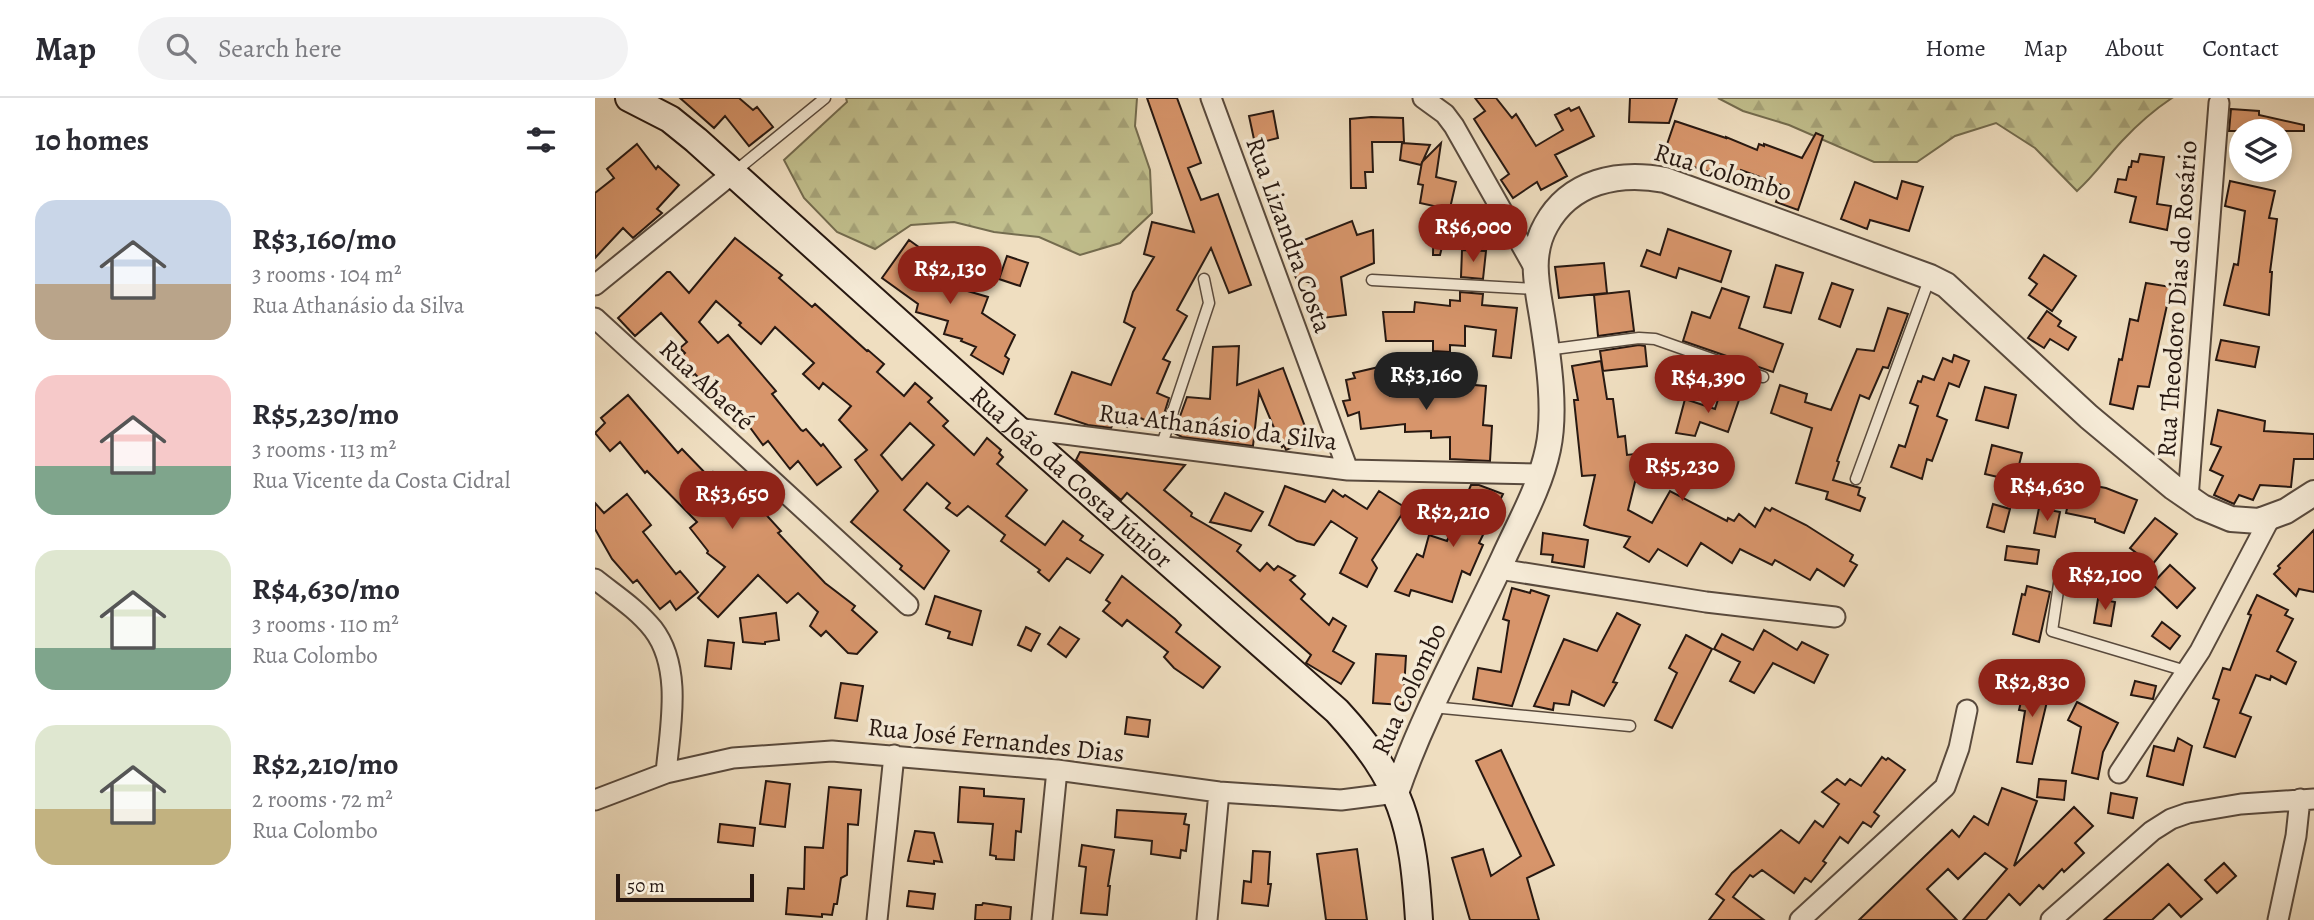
<!DOCTYPE html>
<html lang="en">
<head>
<meta charset="utf-8">
<style>
  body { margin:0; font-family:Alegreya,serif; background:#f2f2f3; color:#2b2b33; height:100vh; display:flex; flex-direction:column; font-size:26px; white-space:nowrap }
  * { box-sizing:border-box; margin:0 }
  p { font-size:23px; color:#7c7c81 }
  .icon { flex:none; width:38px; height:38px; fill:none; stroke:currentColor; stroke-width:2; stroke-linecap:round; stroke-linejoin:round }
  .map { position:relative; flex:1; overflow:hidden }
  .panel { display:flex; flex-direction:column; background:#fff; width:595px }
  .panel>* { flex:none }
  .fabs { position:absolute; left:1634px; top:21px; display:grid; gap:14px }
  .fabs a { display:grid; place-items:center; width:63px; height:63px; border-radius:50%; background:#fff; box-shadow:0 4px 10px #0003; font-size:35px }
  .scale { position:absolute; left:21px; bottom:18px; width:138px; box-sizing:border-box; padding-left:7px; border:4px solid #271811; border-top:0; font-size:19px; line-height:24px; white-space:nowrap; color:#271811; -webkit-text-stroke:5px #f5ead6; paint-order:stroke }
  .price { position:absolute; translate:-50% -60px; padding:0 16px; border-radius:24px; background:#8f2418; color:#fff; font-size:23px; line-height:46px; filter:drop-shadow(0 2px 4px #0008) }
  .price::after { content:''; position:absolute; left:50%; top:42px; width:21px; height:16px; margin-left:-10px; background:inherit; clip-path:polygon(0 0,100% 0,50% 100%) }
  .price.active { background:#222; color:#fff }
  ul { padding:0; list-style:none }
  li { display:flex; align-items:center; gap:21px; height:175px; padding:0 35px }
  li span { display:grid; place-items:center; flex:none; width:196px; height:140px; border-radius:21px; color:#555 }
  li>.icon { margin-inline-start:auto }
  span .icon { width:84px; height:84px; fill:#fffc; stroke-width:1 }
  li b { font-size:30px }
  h2 { display:flex; justify-content:space-between; align-items:center; height:84px; padding:0 35px; font-size:30px }
  header { display:flex; align-items:center; gap:42px; box-sizing:border-box; height:98px; padding:0 35px; background:#fff; border-bottom:2px solid #e1e1e2 }
  header strong { font-size:33px }
  nav { display:flex; gap:38px; margin-inline-start:auto; font-size:24px }
  .search { width:490px; height:63px; background:#f2f2f3; display:flex; align-items:center; gap:18px; box-sizing:border-box; padding:0 24px; border-radius:38px; color:#7c7c81; font-size:26px }
  main { display:flex; flex:1; min-height:0 }
  .map>svg:first-child { display:block }
  .forest { fill:url(#forest-firs); stroke:#746c4f; stroke-width:2 }
  .building { fill:#d7956b; stroke:#271811; stroke-width:2; fill-rule:evenodd }
  .lines { fill:none; stroke-linecap:round; stroke-linejoin:round }
  .service-casing { stroke:#594a3d; stroke-width:13 }
  .minor-casing { stroke:#594a3d; stroke-width:23 }
  .tertiary-casing { stroke:#594a3d; stroke-width:28 }
  .secondary-casing { stroke:#271811; stroke-width:30 }
  .service { stroke:#f5ead6; stroke-width:10 }
  .minor { stroke:#f5ead6; stroke-width:19 }
  .tertiary { stroke:#f5ead6; stroke-width:24 }
  .secondary { stroke:#f5ead6; stroke-width:26 }
  .labels { text-anchor:middle; dominant-baseline:central; stroke-width:7; stroke-linejoin:round; paint-order:stroke }
  .street-label { font-size:26px; fill:#271811; stroke:#f5ead6 }
</style>
</head>
<body>
<header>
<strong>Map</strong>
<div class="search"><svg class="icon" aria-label="search" viewBox="0 0 24 24"><circle cx="10" cy="10" r="6"/><path d="M15 15l6 6"/></svg>Search here</div>
<nav><a>Home</a><a>Map</a><a>About</a><a>Contact</a></nav>
</header>
<main>
<section class="panel">
<h2>10 homes<svg class="icon" aria-label="filters" viewBox="0 0 24 24"><path d="M4 7h16M4 17h16"/><circle cx="9" cy="7" r="2"/><circle cx="15" cy="17" r="2"/></svg></h2>
<ul>
<li><span style="background:linear-gradient(#c9d6e8 60%,#b9a48a 0)"><svg class="icon" aria-label="home" viewBox="0 0 24 24"><path d="M3 11l9-7 9 7M6 9v11h12V9"/></svg></span><div><b>R$3,160/mo</b><p>3 rooms · 104 m²</p><p>Rua Athanásio da Silva</p></div></li>
<li><span style="background:linear-gradient(#f6c9c9 65%,#7fa58c 0)"><svg class="icon" aria-label="home" viewBox="0 0 24 24"><path d="M3 11l9-7 9 7M6 9v11h12V9"/></svg></span><div><b>R$5,230/mo</b><p>3 rooms · 113 m²</p><p>Rua Vicente da Costa Cidral</p></div></li>
<li><span style="background:linear-gradient(#dfe7d0 70%,#7fa58c 0)"><svg class="icon" aria-label="home" viewBox="0 0 24 24"><path d="M3 11l9-7 9 7M6 9v11h12V9"/></svg></span><div><b>R$4,630/mo</b><p>3 rooms · 110 m²</p><p>Rua Colombo</p></div></li>
<li><span style="background:linear-gradient(#dfe7d0 60%,#c2b280 0)"><svg class="icon" aria-label="home" viewBox="0 0 24 24"><path d="M3 11l9-7 9 7M6 9v11h12V9"/></svg></span><div><b>R$2,210/mo</b><p>2 rooms · 72 m²</p><p>Rua Colombo</p></div></li>
</ul>
</section>
<div class="map">
<svg width="1719" height="822" viewBox="0 0 1719 822">
  <defs>
    <pattern id="forest-firs" width="22" height="20" patternUnits="userSpaceOnUse" patternTransform="scale(1.75)"><rect width="22" height="20" fill="#c1bf8d"/><path d="M5 1l3.5 6h-7zM16 11l3.5 6h-7z" fill="#a6a379"/></pattern>
  </defs>
  <rect width="100%" height="100%" fill="#efdec0"/>
  <filter id="stains"><feTurbulence type="fractalNoise" baseFrequency=".00286" numOctaves="4"/><feColorMatrix values="0 0 0 0 .2 0 0 0 0 .09 0 0 0 0 .02 0 0 0 .5 -.17"/></filter>
  <radialGradient id="worn" r=".72"><stop offset=".6" stop-color="#630" stop-opacity="0"/><stop offset="1" stop-color="#630" stop-opacity=".3"/></radialGradient>
  <!-- forest -->
  <path class="forest" d="M251,0h291l-2,28 15,44 2,43 -32,30 -40,12 -41,-18 -45,-5 -40,-10 -43,3 -36,24 -38,-17 -33,-34 -20,-38 63,-58z
    M1123,0h454c-18,12 -35,27 -50,43 -16,17 -28,35 -45,50l-42,-43 -39,-25 -41,13 -38,26h-43l-85,-37 -46,-14z"/>
  <!-- building -->
  <path class="building" d="M85,0h59l14,12 4,-3 16,20 -24,19 -24,-30 -11,12z
    M552,0h30l24,65 -13,5 13,32 17,-6 33,91 -22,8 -18,-45 -34,62 10,6 -24,43 7,3 -13,31 12,5 -9,29 -26,-12 -7,12 -12,-7 -4,8 -23,-3 -33,-11 17,-42 39,13 24,-57 -11,-6 9,-30 21,-35 -10,-3 8,-32 42,10z
    M880,0h21l16,20 4,-4 20,32 27,-16 -8,-15 14,-7 2,3 8,-4 15,29 -39,19 12,21 -26,14 -4,-8 -24,16 -12,-18 8,-6 -35,-55 11,-8z
    M1035,0h47l-8,25 -40,-1z
    M1636,11l28,2v4l45,10v6h-75z
    M678,13l5,27 -23,6 -6,-28z
    M776,19l32,1 1,24h-32l1,30h-8l1,16h-15l-1,-69z
    M1080,23l51,17v-1l31,13 2,-6 5,2v-2l38,14 14,-25 7,3 -25,74 -22,-8 6,-17 -41,-15 -4,11 -43,-14 -1,4 -31,-12z
    M807,45l28,2 -9,20 -21,-5z
    M846,45l-5,34 20,5 -8,35 27,1v30l-33,-1 -2,8h-7l1,-49 -14,-3 3,-18 -5,-1 4,-22z
    M42,46l19,25 2,-3 21,19 -22,24 5,4 -29,25 -10,-10 -28,30v-65l19,-15 -7,-9z
    M1545,56l24,3 -7,47 14,2 -4,24 -37,-8 6,-25 -21,-5 3,-13 8,1 3,-13h2l1,-6 6,1z
    M1307,83l21,6 -14,44 -39,-11 -3,9 -26,-10 14,-37 42,17z
    M1635,83l45,10 -6,27 8,1 -7,53h2l-3,43 -45,-10 10,-41 4,1 7,-54 -20,-5z
    M757,123l5,14 16,-5 1,33 -33,14 5,38 -31,4 -4,-36 -15,-5 -12,-30z
    M1073,131l63,22 -10,31 -42,-14 -3,10 -35,-12 6,-16 13,5z
    M140,140l47,37 -3,3 33,29 3,-3 52,47 1,-1 16,14 -7,8 27,24 11,-13 17,15 -4,4 20,19 -5,5 31,29 13,-17 14,12 -2,3 4,4 -6,7 30,26 -21,26 39,29 18,-24 20,15 -3,4 23,15 -13,18 -23,-15 -18,23 -11,-9 2,-2 -39,-29 4,-6 -37,-29 -11,10 -11,-8 4,-5 -23,-20 -23,27 45,41 -25,38 -24,-20 2,-3 -51,-44 27,-31 -23,-31 12,-10 -28,-30 12,-14 -28,-23 -4,6 -16,-15 11,-11 -39,-36 -14,17 -22,-19 2,-2 -25,-22 -17,21 19,21 10,-8 48,56 -4,3 29,36 2,1 3,-2 15,17 2,-2 18,23 -24,18 -19,-24 -8,8 -22,-28 -5,4 -20,-27 -7,7 -19,-23 2,-2 -24,-26 -5,3 -13,-17 8,-7 -5,-5 7,-6 -26,-29 -26,23 -17,-18 49,-46h3l19,21zM315,325l24,22 -32,35 -21,-25z
    M314,142l18,13 -6,9 37,13 -4,12 34,10 -6,16 33,22 -10,21 4,3 -6,15 -32,-19 5,-8 -15,-6 1,-2 -18,-5 4,-13 -32,-9 2,-8 -36,-26z
    M867,152l24,1 -3,28 -22,-2z
    M1449,157l32,21 -24,35 -23,-16 8,-11 -8,-6z
    M412,158l21,7 -8,23 -21,-7z
    M1009,165l3,30 -48,5 -4,-31z
    M1181,167l27,8 -12,40 -27,-6z
    M1237,185l21,7 -13,37 -21,-8z
    M1551,185l25,4 -22,100 -11,-1 -5,23 -23,-5 9,-45 3,1 8,-41 8,2z
    M1127,190l27,9 -10,31 44,16 -10,28 -90,-31 9,-29 18,6z
    M1034,193l5,40 -36,5 -4,-41z
    M865,194l23,2 -1,11 35,3 -6,50 -18,-2 3,-26 -31,-4v20l-15,-1v7l-17,-1v-10h-47l-3,-29h31l1,-10 35,4v-6l10,1z
    M1293,210l20,6 -20,54 -5,-1 -14,32 -9,-4 -23,66 2,1 -6,18 27,8 -2,7 7,3 -5,13 -34,-12 2,-7 -32,-9 16,-55 -41,-15 9,-28 27,9 -2,8 26,8 26,-61 17,2z
    M1452,213l14,10 -3,5 18,11 -8,13 -18,-11 -6,9 -16,-10z
    M1626,242l38,7 -4,20 -39,-7z
    M1044,247l6,1 2,20 -44,5 -3,-20z
    M644,248l-2,39 46,-17 27,72 -24,10 -2,-5 -2,2 -23,-55 -6,54 -71,-9 -8,-4 13,-36 23,2 3,-52z
    M1359,257l15,6 -10,26 -10,-4 -12,33 10,4 -15,41 -5,-2 -5,20 -31,-12 8,-22 6,2 13,-41 -8,-3 8,-22 3,1 2,-6 11,4 9,-22 9,4z
    M1006,263l6,38h6l5,38 7,-1 2,19 16,-2 3,20 -9,1 -9,36 24,13 18,-32 57,30 1,-3 6,3 5,-7 16,13 10,-19 5,3 2,-3 34,17 47,30 -3,6 7,4 -13,21 -27,-17 -7,11 -35,-20 -3,5 -32,-16 -8,14 -31,-20 -14,23 -29,-17 -9,13 -25,-15 6,-10 -40,-9 -6,-3 11,-50 -13,1 -8,-76h4l-6,-34z
    M784,269l11,29 29,-1 -1,-13 32,-2v3l36,3 -3,39 9,1 -2,35 -40,-2v-22l-19,1v-7l-26,1v-8l-44,5 -2,-17 -11,4 -5,-15 7,-1 -4,-20 9,-2 -2,-5z
    M1390,289l31,8 -8,33 -32,-8z
    M1126,292l19,7 -12,35 -28,-10 -5,14 -19,-3 9,-34 30,10z
    M33,297l50,58 4,-4 27,28 4,-5 17,17 2,-1 22,24 5,-5 22,24 -3,2 47,50 30,23 -3,4 25,22 -20,22 -9,-1 -22,-22 -5,5 -11,-10 8,-14 -20,-19 -11,10 -29,-28 -40,42 -20,-19 27,-31 -18,-14 1,-2 -18,-23 7,-6 -50,-51 -2,2 -25,-31 -10,9 -15,-18 10,-10 -4,-5z
    M1623,312l47,11 -1,10 50,3v25h-20l-3,28 -31,-2 -7,15 -14,-5 -5,9 -20,-9 9,-19 -13,-6 11,-23 -10,-3z
    M1397,347l30,8 -7,28 -30,-7z
    M485,354l105,13 -21,25 28,23 -1,3 50,29 -4,6 23,20 7,-8 7,7 4,-4 17,10 -5,4 15,14 -4,5 28,26 4,-7 13,8 -13,25 21,12 -13,21 -35,-21 5,-8 -171,-151 -13,-11 -6,7 -45,-40z
    M1478,384l33,6 31,12 -13,33 -29,-11v-3l-29,-6z
    M876,387h8l24,9 -24,49 4,2 -13,30 -8,-4 -10,31 -41,-12 -2,6 -14,-5 22,-37 6,3 6,-22 18,6z
    M690,388l40,16 8,-12 10,7 2,-2 22,14 12,-18 27,17 -34,52 5,8 -10,19 -27,-14 17,-35 -26,-17 -17,24 -17,-4 -28,-16z
    M630,395l38,19 -12,19 -41,-9z
    M32,396l24,31 -8,7 33,42 4,-3 18,21 -22,18 -6,-9 -10,8 -23,-29 -4,3 -21,-24 -17,-30v-26l9,10z
    M1398,406l17,5 -6,23 -17,-5z
    M1444,410l21,4 -5,25 -21,-4z
    M1560,420l22,16 -25,31 -22,-17z
    M1719,432v62l-15,-3 -3,7 -22,-22 6,-6 -2,-2z
    M948,435l45,7 -4,27 -32,-5 1,-7 -12,-1z
    M1412,448l32,4 -2,14 -32,-4z
    M1575,467l25,23 -18,20 -25,-24z
    M527,478l53,43 6,6 -5,7 44,35 -17,21 -29,-20 -10,-11 4,-5 -41,-32 -5,6 -19,-15 7,-8 -4,-3z
    M1432,488l23,6 -11,50 -26,-8 9,-40 3,1z
    M917,490l18,5 1,-3 18,6 -37,110 -39,-7 5,-31 23,4 8,-51 -6,-2z
    M1662,497l31,15 -3,5 8,4 -16,32 19,11 -10,22 -15,-8 -1,4 -14,-5 -16,38 11,4 -16,40 -31,-10 15,-47 -6,-2 10,-30 7,2 21,-55 -3,-1z
    M340,498l46,15 -9,34 -24,-7 2,-6 -24,-8z
    M1503,501l17,3 -4,24 -17,-3z
    M181,515l3,27 -14,2v2l-22,-2 -3,-24z
    M1022,515l23,12 -27,57 4,1 -13,23 -32,-15 -3,14 -15,-2 -1,7 -19,-4 30,-67 33,12z
    M1567,524l18,14 -10,13 -18,-13z
    M431,529l14,7 -9,17 -13,-6z
    M465,529l19,12 -13,18 -18,-13z
    M1169,532l33,20 5,-8 26,13 -14,28 -41,-20 -19,30 -24,-12 10,-19 -26,-13 8,-15 31,16z
    M1091,537l26,14 -40,79 -17,-8 22,-47 -8,-5z
    M113,542l26,3 -3,26 -26,-3z
    M781,556l30,2 -3,49 -30,-2z
    M1432,579l23,12 -18,75 -15,-2 8,-51 -6,-1z
    M1540,583l21,5 -3,13 -22,-4z
    M246,585l22,3 -6,35 -22,-3z
    M1482,604l41,21 -15,29 -5,27 -26,-6 9,-46 -13,-7z
    M532,619l23,3 -2,17 -23,-3z
    M1583,640l14,8 -9,39 -36,-9 7,-30 20,5z
    M906,652l53,115 -27,13 12,42h-69l-18,-62 31,-9 8,27 30,-20 -45,-95z
    M1287,659l4,3 2,-2 17,12 -31,42 5,4 -8,11 -8,-5 -15,21 -8,-6 -17,24 3,2 -15,19 -6,-4 -11,15 -32,-23 -9,7 -3,-2 -17,22 31,23h-55l15,-20 -8,-6 16,-21 49,-43 18,13 16,-22 8,6 16,-23 -17,-12 15,-13 8,6 5,-6 11,7z
    M1444,681l27,2 -2,19 -27,-3z
    M171,683l24,3 -5,43 -25,-3z
    M234,689l32,3 -3,35 -10,-1 -1,51 -6,3 -4,26h-3l-2,11 -10,-1v3l-36,-3 2,-26 16,1 1,-42 18,1z
    M365,689l24,2v7l40,3 -3,33 -5,-1 -2,29 -18,-1v-3l-6,-1 3,-31 -35,-2z
    M1407,690l35,13 -23,65 60,-59 19,19 -18,17 9,10 -20,19 -2,-3 -19,20 -4,-4 -19,20 -11,-11 -23,26h-23l44,-51 -22,-16 -27,26 -10,-10 -21,20 30,31h-98l93,-90 7,7 15,-21 14,9z
    M1516,695l26,5 -4,20 -25,-5z
    M522,712l69,4 -2,10 5,1 -3,26 -5,-1 -1,8 -29,-4 1,-13 -37,-4z
    M125,726l35,4 -2,18 -35,-4z
    M320,733l19,2 8,29 -8,-1v3l-26,-3z
    M487,747l32,5 -6,36h2l-3,29 -26,-2 5,-46 -7,-1z
    M762,751l10,71h-41l-9,-66z
    M658,753l17,1 -2,32h3l-3,22 -26,-3 2,-22 7,1z
    M1629,765l12,13 -19,17 -12,-13z
    M1573,766l34,35 -21,18 -12,-13 -17,16h-48z
    M314,793l26,3 -2,15 -26,-3z
    M388,805l28,4 -1,13h-35l1,-15h6z"/>
  <g class="lines">
    <!-- service casing -->
    <g class="service-casing">
      <path id="service" d="M138,75l92,-75
        M777,182l164,9
        M951,252l93,-12 16,1 108,38
        M566,349l48,-144 -5,-24
        M1261,381l74,-202
        M1467,466l-10,67 134,40
        M837,609l198,19"/>
    </g>
    <!-- minor casing -->
    <g class="minor-casing">
      <path id="minor" d="M616,0l137,372
        M828,0l22,16 9,12 81,143
        M0,187l138,-112
        M0,220l313,287
        M421,330l332,42 193,4
        M1593,400l31,-395
        M904,471l207,33 129,15
        M0,481c20,16 42,30 58,50 30,39 17,99 13,144
        M1524,675l81,-122 70,-133
        M0,702l71,-27 67,-15 99,-7 225,19 162,22 122,8 55,-7
        M282,822l17,-165
        M447,822l15,-150
        M612,822l12,-128
        M1205,822l145,-133 14,-39 8,-38
        M1456,822l101,-89 19,-12 17,-6 53,-9 73,-5
        M1683,822l18,-84 4,-37"/>
    </g>
    <!-- tertiary casing -->
    <g class="tertiary-casing">
      <path id="tertiary" d="M801,695c28,-82 72,-158 108,-236 16,-35 36,-70 44,-108 8,-37 1,-87 -5,-126 -5,-34 -15,-66 3,-98 24,-44 73,-54 119,-45l265,97 16,8 143,132 84,70 29,20 29,12 28,2 27,-10 28,-18"/>
    </g>
    <!-- secondary casing -->
    <g class="secondary-casing">
      <g id="secondary">
        <path id="s1" d="M34,0l41,21 26,21 320,288 321,283c66,72 76,113 82,209"/>
      </g>
    </g>
    <!-- service -->
    <use href="#service" class="service"/>
    <!-- minor -->
    <use href="#minor" class="minor"/>
    <!-- tertiary -->
    <use href="#tertiary" class="tertiary"/>
    <!-- secondary -->
    <use href="#secondary" class="secondary"/>
  </g>
  <g class="labels">
    <!-- street labels -->
    <g class="street-label">
      <text transform="translate(1128 74) rotate(17)">Rua Colombo</text>
      <text transform="translate(694 137) rotate(70)">Rua Lizandra Costa</text>
      <text transform="translate(1582 201) rotate(-86)">Rua Theodoro Dias do Rosário</text>
      <text transform="translate(112 287) rotate(43)">Rua Abaeté</text>
      <text transform="translate(623 329) rotate(7)">Rua Athanásio da Silva</text>
      <text stroke="none"><textPath href="#s1" startOffset="584">Rua João da Costa Júnior</textPath></text>
      <text transform="translate(814 591) rotate(-65)">Rua Colombo</text>
      <text transform="translate(401 642) rotate(6)">Rua José Fernandes Dias</text>
    </g>
  </g>
  <rect width="100%" height="100%" filter="url(#stains)"/>
  <rect width="100%" height="100%" fill="url(#worn)"/>
</svg>
<div class="fabs">
<a><svg class="icon" aria-label="layers" viewBox="0 0 24 24"><path d="M12 4l9 5-9 5-9-5zM3 14l9 5 9-5"/></svg></a>
</div>
<div class="scale">50 m</div>
<b class="price" style="left:878px;top:166px">R$6,000</b>
<b class="price" style="left:355px;top:208px">R$2,130</b>
<b class="price active" style="left:831px;top:314px">R$3,160</b>
<b class="price" style="left:1113px;top:317px">R$4,390</b>
<b class="price" style="left:1087px;top:405px">R$5,230</b>
<b class="price" style="left:1452px;top:425px">R$4,630</b>
<b class="price" style="left:137px;top:433px">R$3,650</b>
<b class="price" style="left:858px;top:451px">R$2,210</b>
<b class="price" style="left:1510px;top:514px">R$2,100</b>
<b class="price" style="left:1437px;top:621px">R$2,830</b>
</div>
</main>
</body>
</html>
